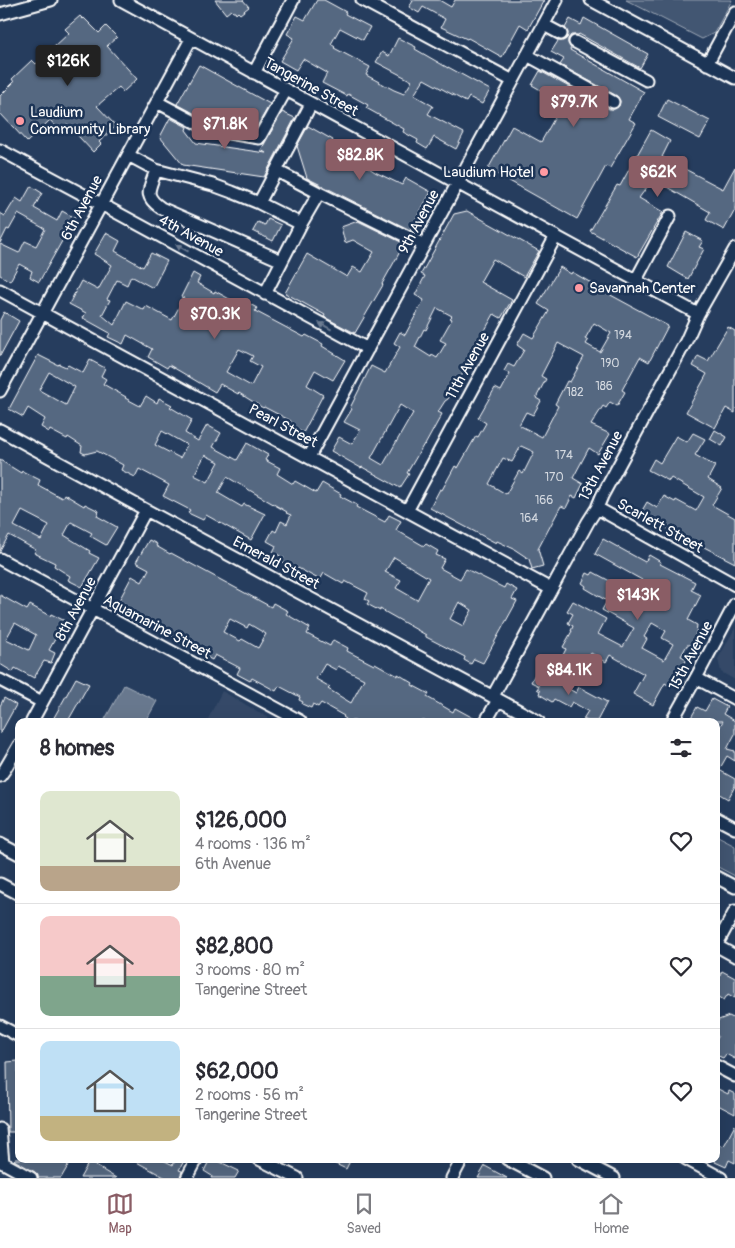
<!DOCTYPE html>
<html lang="en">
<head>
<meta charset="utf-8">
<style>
  body { margin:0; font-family:Pangolin,sans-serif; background:#f7f7f7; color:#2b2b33; height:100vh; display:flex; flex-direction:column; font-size:19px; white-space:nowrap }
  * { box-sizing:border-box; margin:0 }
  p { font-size:16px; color:#7c7c81 }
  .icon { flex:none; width:28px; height:28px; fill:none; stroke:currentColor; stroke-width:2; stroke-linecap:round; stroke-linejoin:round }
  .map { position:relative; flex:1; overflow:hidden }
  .details { position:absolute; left:15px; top:718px; width:705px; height:445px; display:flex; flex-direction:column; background:#fff; border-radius:10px; box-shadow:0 5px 20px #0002 }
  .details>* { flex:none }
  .price { position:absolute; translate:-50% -42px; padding:0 11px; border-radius:5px; background:#8a5d65; color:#fff; font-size:16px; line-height:32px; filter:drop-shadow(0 1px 2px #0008) }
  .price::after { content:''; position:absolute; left:50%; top:30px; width:15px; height:11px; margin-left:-8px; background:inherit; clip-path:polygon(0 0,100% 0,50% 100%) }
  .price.selected { background:#222; color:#fff }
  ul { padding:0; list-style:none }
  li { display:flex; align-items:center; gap:15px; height:125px; padding:0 25px }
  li+li { border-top:1px solid #e1e1e2 }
  li span { display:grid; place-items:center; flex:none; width:140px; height:100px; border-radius:10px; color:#555 }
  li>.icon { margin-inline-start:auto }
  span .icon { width:60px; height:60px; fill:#fffc; stroke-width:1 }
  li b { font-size:21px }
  h2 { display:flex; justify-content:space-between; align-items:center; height:60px; padding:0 25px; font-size:21px }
  .menu { display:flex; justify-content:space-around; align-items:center; height:70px; border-top:1px solid #e1e1e2; background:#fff; font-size:14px; color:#7c7c81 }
  .menu a { display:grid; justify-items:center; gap:2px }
  .menu .selected { color:#8a5d65 }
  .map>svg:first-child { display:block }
  .built { fill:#344a68 }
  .green { fill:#425672; stroke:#a0aab8 }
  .water { fill:#67788e; stroke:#a4aebb }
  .building { fill:#556781; stroke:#fff; fill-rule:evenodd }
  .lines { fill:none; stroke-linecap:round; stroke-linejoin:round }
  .minor-casing { stroke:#fff; stroke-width:15 }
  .minor { stroke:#1d3557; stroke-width:11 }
  .oneway { fill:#6c7c92 }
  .poi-dot { fill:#ff9aa2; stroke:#1d3557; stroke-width:2 }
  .labels { text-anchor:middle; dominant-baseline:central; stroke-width:5; stroke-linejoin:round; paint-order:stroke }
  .number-label { font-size:12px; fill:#d4d9e0 }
  .street-label { font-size:15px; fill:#fff; stroke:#1d3557 }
  .poi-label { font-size:15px; fill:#fff; stroke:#1d3557; text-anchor:start }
</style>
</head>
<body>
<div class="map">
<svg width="735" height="1178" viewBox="0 0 735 1178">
  <rect width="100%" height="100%" fill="#263d5e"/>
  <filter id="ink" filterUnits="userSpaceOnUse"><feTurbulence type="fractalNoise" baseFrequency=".02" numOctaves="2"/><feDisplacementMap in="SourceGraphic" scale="10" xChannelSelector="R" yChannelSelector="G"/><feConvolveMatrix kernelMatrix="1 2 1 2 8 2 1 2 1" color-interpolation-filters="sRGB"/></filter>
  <g filter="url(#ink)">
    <!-- built -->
    <path class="built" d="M735,628v52l-14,-8 -3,-13z
      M222,691l52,30h-67z"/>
    <!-- green -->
    <path class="green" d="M626,0h106l-18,33 -12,6z
      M716,836l19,10v30l-19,-10z"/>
    <!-- water -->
    <path class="water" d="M124,685l33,16 -11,20h-42z"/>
    <!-- building -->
    <path class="building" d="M215,0h28l6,7 -9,7 -2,-2 -2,2 -1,-2h-2l-2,-2 -5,4z
      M317,0h7l22,12 -1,2 25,13 -7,13 -23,-12 -9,16 4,3 -1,1 36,19 -4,8 28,15 10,4 8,-13 -36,-19 6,-10 7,4 9,-18 18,9 -1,2 33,19v-1l42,23 -8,14 -13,-7 -3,5 -42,-23 -10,16 19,11 -5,8 36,19 -8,16 -22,-12 -7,12 -10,-6 1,-3 -15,-8 1,-3 -38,-21 2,-3 -20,-11 -1,2 -25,-13 5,-10 -24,-14 -7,11 -16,-9 14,-23 -7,-4 10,-18 8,4z
      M410,0h29l12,7 4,-7h89l-16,29 -8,-5 -18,33 -34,-19 -1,1 -26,-12 4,-8 -22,-12 -4,6 -10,-6 4,-6z
      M80,16l3,3 1,-1 15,15 7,-7 11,11 -10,9 30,33 -14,13 -4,-5 -22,19 19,20 -17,16 2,2 -8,8 -26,-28 -8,6 -9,-10 -23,22 -27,-29v-17l14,-14 -2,-3 20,-19 4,4 33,-31 -4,-4z
      M584,18l64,36 -8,14 -61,-34 -1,1h-7l-3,4v4l3,5 -1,2 74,42 -15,27 7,4 -26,45 -4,-2 -29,53 -89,-50 24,-43 29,16 22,-39 -31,-18 8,-14 69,38h5l5,-3 1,-5 -3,-5 -57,-31 4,-6 -13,-7 7,-11h4l5,-3 1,-5 -3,-5 5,-9 11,6z
      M199,65l71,39 -15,26 -43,-7 -35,-19z
      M667,99l43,22 -10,18 -42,-22z
      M282,112l13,6 -31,59 -81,-12 -23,-28 10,-19 17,9 -1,3 10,13 70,10 -5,-3z
      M308,126l25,14 -3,6 30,16 15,10 27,13 4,-7 25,14 -21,38 -103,-52 -10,-32z
      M651,130l19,11 -8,16 61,32 12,-22v43l-11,20 -18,-10 4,-8 -57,-33 -14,19 24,14 -26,45 -47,-26 27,-46 3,1z
      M31,186l11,7 -8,15 23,13 5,-10 13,7 -36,64 -9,-5 2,-6 -13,-7 -9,17 -10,-6v-31l19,9 6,-12 11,5 9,-17 -27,-15 -9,16 -2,-1 -7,14v-30l5,3 11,-18 6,4z
      M467,211l72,40 -15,26 -31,-18 -13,23 32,18 -11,18 -7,-4 -29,52 1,1 -5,10 -13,22 -3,2 -7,11 4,2 -17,31 -1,-1 -17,29 2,1 -9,14 -38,-21 -1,1 -30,-17 8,-14 13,7 8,-14 -16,-8 8,-13 -2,-1 21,-42 14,7 15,-26 -6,-4 6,-11 5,3 19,-35 -9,-5 10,-19 -4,-2 33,-60zM437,308l15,8 -2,2 2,1 -12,21 6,3 -9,15 -5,-3 -1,2 -16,-10 9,-18 2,1zM400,405l13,8 -30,52 -12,-7z
      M268,219l13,6 -8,16 -20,-10 5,-9 7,3z
      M358,221l45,22 -2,4 1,1 -20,36 1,1 -28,48 -31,-16 1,-2 -40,-22 22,-39 40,23 6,-10 9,5 12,-20 -21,-12 -8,3 -4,-16z
      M686,232l17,9 -4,6 5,2 -16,30 -20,-12z
      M106,233l14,8 -5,10 28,16 8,-14 16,8 -14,27 -22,-12 -4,9 -10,-5 -10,19 3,1 -8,15 12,10 12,-24 18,9 2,-4 26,14 12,-22 -3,-1 12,-24 7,4 -3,6 17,10 1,-2 27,15 2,-5 13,7 -2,3 49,26 2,-2 17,9 -1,2 23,14 -12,20 -18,-10 -8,15 16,10 -20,38 -14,-8 2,-4 -27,-14 -1,1 -24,-15 -1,1 -18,-10 -5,8 -46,-27 -2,3 -19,-11 4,-8 -25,-14 -4,9 -15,-7 2,-4 -27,-15 3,-5 -17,-9 12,-23 17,9 14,-25 -18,-11zM239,349l14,7 -3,5 11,6 -10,19 -25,-14z
      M560,267l11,7 1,-2 35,20v1l61,33 -19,36 -9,-5 -18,33 3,2 -8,14 -7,-4 -4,6 -3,-2 -12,19 19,9 -12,20 -9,-6 -16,30 10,6 -7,14 -4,-2 -6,12 -5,-2 -23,43 5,17 -11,3 -3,-10 -15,-10 -17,-8 -1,2 -66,-35 10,-19 2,1 13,-24 3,2 18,-32 2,1 8,-14 -8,-5 17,-30 6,3 9,-17 -6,-3 4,-7 6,3 10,-17 -7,-5 7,-12 9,5 16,-27 -11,-7zM594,323l17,10 -11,19 -14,-8 2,-3 -3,-2zM558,343l26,14 -14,25 -3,-1 -12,23 3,2 -16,31 -23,-12 7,-13 7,3 8,-14 -5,-3 10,-19 -5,-3zM521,446l13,6 -11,22 -4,-3 -13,23 -17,-10 14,-26 9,4z
      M4,312l15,9 -19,35v-36z
      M728,327l7,4v82l-9,-5 -11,20 -29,-16 21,-38 -14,-8 5,-10 10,5z
      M38,355l20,10 1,-1 7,3 2,-2 15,8 7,-13 15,8 -4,8 5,3 -3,5 23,13 -1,1 15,8 6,-10 11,7 2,-5 13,7 -2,2 22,13 -7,13 13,8 9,-16 14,8 -8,14 24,13 10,-17 21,12 -3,5 15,8 -3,6 16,10 2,-3 21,12 6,-10 19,11 -1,2 17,9 -1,2 29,15 4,-7 12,6 -5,9 28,16 2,-2 12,7 -2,4 9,4 -5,9 20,11 6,-10 38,19 2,-4 11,6 -5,9 5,2 -34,62 -9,-4 -3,5 -7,-4 1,-3 -39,-20v-2l-46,-26v2l-13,-7 2,-3 -4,-2 3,-6 -23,-12 -2,3 -19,-11 -4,7 -22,-12 -1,2 -15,-8 2,-4 -11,-6 3,-6 -9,-5 6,-11 3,2 5,-11 6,3 4,-9 -5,-2 1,-1 -60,-35 -9,16 24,14 2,-3 21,10 -14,26 -45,-25 -3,5 -15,-7 2,-3 -27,-14 6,-11 -30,-16 -4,8 -14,-7 2,-5 -26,-14 -12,3 -4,-2 1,-6 -14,-9 -1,2 -17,-9 -1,2 -8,-5 4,-8 -17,-11 -5,9 -14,-8zM49,372l26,15 -9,18 -27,-15zM162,431l25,14 -7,13 -25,-13zM205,455l14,7 -11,20 -14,-7zM394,557l35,21 -12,22 -21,-12 5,-8 -16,-8zM459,602l13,8 -9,16 -13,-7z
      M715,430l12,7 -5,9 -12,-7z
      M693,433l12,6 -10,16 20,11 -7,13 14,9 -10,17 23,13v45l-95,-49 7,-12 10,6 7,-12 11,6 1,-2 20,11 8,-14 -33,-19 -2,3 -21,-11 6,-11 6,4 16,-27 11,6z
      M0,460l21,13 1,-2 18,9 -2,5 24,13 2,-4 20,12 1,-2 14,7 -2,5 20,11 -11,18 -16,-9 2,-3 -21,-11 -7,13 26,16 -1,2 10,5 -17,29 -14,-7 2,-4 -16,-10 1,-3 -21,-10 2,-3 -27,-15 -9,16zM22,511l27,14 -8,15 -27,-14z
      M603,539l42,23 4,-7 12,7 -1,2 35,18 -4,8 10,5 -13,25 9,5 -2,17 -2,3h-6l-6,11 6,3 -16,28 -6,-4 -12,22 -20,-11 11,-20 -34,-19 -4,7 -15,-9 -8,13 -20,-11 3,-6 -3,-2 9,-16h-1l2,-5 -5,-3 5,-9 -6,-3 6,-10 33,18 -8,15 25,13 11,-19 -32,-18 5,-9 -22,-13 1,-2 -4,-3 5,-10 4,2 2,-3 41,22 8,-14 -47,-26zM652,623l14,8 -4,7 11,6 -9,16 -22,-12 5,-9 -3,-2z
      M149,540l8,4 -1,2 14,8 1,-1 100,54 2,-4 15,8 -2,3 24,14 -3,6 23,12 3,-6 15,8 -1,3 27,14 1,-2 23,13v-2l15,9 -1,2 17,9 -2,3 26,15 2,-4 24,13h-134l1,-2 -3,-2 1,-1 -23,-13 -3,4 -5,-3 -2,4 -9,-4 1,-2 -4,-2 1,-3 -21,-11 -3,5 -24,-13 -2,3 -13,-7 3,-6 -25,-13 -3,5 -35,-19 1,-2 -27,-15 -36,-16 17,-32 10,6 7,-13 -13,-7zM230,619l17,9 2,-4 17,10 -8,14 -16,-9 -2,2 -17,-9zM325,664l11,6 2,-4 26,13 -13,24 -23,-14 2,-2 -14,-8z
      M0,595l27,15 3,-5 20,11 1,-2 14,7 -16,29 6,3 -4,10 -7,-2 -10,17 -19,-10 -2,4 -13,-8zM15,623l21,12 -7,15 -23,-11z
      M536,672l8,4 1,-3 7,4 2,-3 7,4 -3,5 18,10 3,-6 28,15 -10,19h-9l-5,-2 5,-8 -16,-9 -3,5 -15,-8 -2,3 -13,-8 1,-3 -3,-2 2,-3 -8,-4z
      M76,678l13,6 -21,37h-16z
      M4,698l12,7 -16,29v-28z
      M712,699l15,8 -4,7 12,7v13l-8,15 8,2v10l-8,-5 -8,14 16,9v7l-7,13 -12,-7v-59l7,-12h-34l8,-14 8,4z
      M722,971l13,7v20l-7,-4 -4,6 -8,-5v-13z
      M729,1016l6,3v40l-9,-5 -3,4 -7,-3v-15l2,-3 -2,-3v-13z
      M18,1061l1,71h-11l-1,-70z
      M716,1088l12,6 1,-3 6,3v20l-19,-10z
      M735,1125v38l-6,-3 -3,7 -11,-5 1,-3v-16l7,3 2,-2z
      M15,1159h57l-11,19h-23v-3l-3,-3 -21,-12z
      M131,1159h30l12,6 3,-6h9l-6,11 3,1 -2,7h-14z
      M210,1159h4l25,12 -4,7h-24l1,-2 -8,-5z
      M325,1159h26l-5,10z
      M89,1162l27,16h-36z
      M485,1166l22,12h-29z"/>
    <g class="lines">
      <!-- minor casing -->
      <g class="minor-casing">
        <path id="minor" d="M121,0l577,314
          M362,0l151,81
          M591,0l144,78
          M0,14l51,-14
          M544,25l17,9
          M575,42l71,38
          M527,55l86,47
          M707,64l28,-52
          M254,73l39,-73
          M157,102l53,28 49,8 27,-48
          M0,150l101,54 267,145
          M128,155l28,15 57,15 19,7 27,11 42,21 -36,70
          M156,170c-6,19 -14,25 5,38l121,53
          M277,171l42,22 -18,31
          M319,193l105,52
          M259,203l52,-99
          M636,280l34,-64
          M0,290l551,299
          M0,391l191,-352
          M0,430l146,80 392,211
          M309,457l248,-457
          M597,508l138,77
          M407,511l149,-275
          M0,559l300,162
          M696,678l39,21
          M0,680l42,22
          M493,696l95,-174 9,-14 5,-12 84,-155 12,-27 37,-65
          M32,721l114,-211
          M486,721l12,-21
          M672,721l24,-43 39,-74
          M0,776l5,-7 14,-24
          M716,818l19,10
          M0,844l19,10
          M716,877l19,10
          M0,884l19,10
          M716,946l19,-35
          M717,946l18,10
          M0,1026l19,10
          M716,1066l19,10
          M0,1129l3,34
          M259,1159l38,19
          M507,1159l36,19
          M578,1159l36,19
          M686,1159l35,19
          M0,1161l31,17
          M187,1178l10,-19
          M452,1178l10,-19"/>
      </g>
      <!-- minor -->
      <use href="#minor" class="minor"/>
    </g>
    <!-- one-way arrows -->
    <defs><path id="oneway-solid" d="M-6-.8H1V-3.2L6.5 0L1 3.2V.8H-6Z" transform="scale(1.25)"/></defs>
    <g class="oneway">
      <use href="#oneway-solid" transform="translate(182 248) rotate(-151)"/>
      <use href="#oneway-solid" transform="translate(325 326) rotate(-152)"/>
    </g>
  </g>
  <!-- markers -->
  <g class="poi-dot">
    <circle cx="20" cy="121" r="5"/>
    <circle cx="544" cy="172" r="5"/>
    <circle cx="579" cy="288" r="5"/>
  </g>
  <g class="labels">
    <!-- number labels -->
    <g class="number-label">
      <text x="623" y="335">194</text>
      <text x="610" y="363">190</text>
      <text x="604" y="386">186</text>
      <text x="575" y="392">182</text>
      <text x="564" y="455">174</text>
      <text x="554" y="477">170</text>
      <text x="544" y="500">166</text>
      <text x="529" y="518">164</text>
    </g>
    <!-- street labels -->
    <g class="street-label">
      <text transform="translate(311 87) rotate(29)">Tangerine Street</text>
      <text transform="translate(82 208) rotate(-62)">6th Avenue</text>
      <text transform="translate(419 222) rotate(-62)">9th Avenue</text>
      <text transform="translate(191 236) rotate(29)">4th Avenue</text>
      <text transform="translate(468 366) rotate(-61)">11th Avenue</text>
      <text transform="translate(283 426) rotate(28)">Pearl Street</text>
      <text transform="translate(601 466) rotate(-62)">13th Avenue</text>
      <text transform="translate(660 526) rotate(29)">Scarlett Street</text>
      <text transform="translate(276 563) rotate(28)">Emerald Street</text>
      <text transform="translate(76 609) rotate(-62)">8th Avenue</text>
      <text transform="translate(157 627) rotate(28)">Aquamarine Street</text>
      <text transform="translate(691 656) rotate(-62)">15th Avenue</text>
    </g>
    <!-- poi labels -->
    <g class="poi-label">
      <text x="30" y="112">Laudium<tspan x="30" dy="17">Community Library</tspan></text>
      <text x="534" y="172" text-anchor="end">Laudium Hotel</text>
      <text x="589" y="288">Savannah Center</text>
    </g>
  </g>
</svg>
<b class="price selected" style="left:68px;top:87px">$126K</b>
<b class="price" style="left:574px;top:128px">$79.7K</b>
<b class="price" style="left:225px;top:150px">$71.8K</b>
<b class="price" style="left:360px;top:181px">$82.8K</b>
<b class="price" style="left:658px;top:198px">$62K</b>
<b class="price" style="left:215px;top:340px">$70.3K</b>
<b class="price" style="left:638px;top:621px">$143K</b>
<b class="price" style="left:569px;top:696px">$84.1K</b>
<section class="details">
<h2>8 homes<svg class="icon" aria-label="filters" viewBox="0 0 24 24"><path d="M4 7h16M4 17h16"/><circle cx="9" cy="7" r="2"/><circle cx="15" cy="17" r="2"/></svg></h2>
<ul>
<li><span style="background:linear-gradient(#dfe7d0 75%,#b9a48a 0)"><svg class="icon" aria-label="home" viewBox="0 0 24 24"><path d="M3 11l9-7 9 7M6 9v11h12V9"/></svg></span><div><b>$126,000</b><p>4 rooms · 136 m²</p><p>6th Avenue</p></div><svg class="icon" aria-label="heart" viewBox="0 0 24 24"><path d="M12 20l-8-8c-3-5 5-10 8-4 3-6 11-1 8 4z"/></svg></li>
<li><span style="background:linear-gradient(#f6c9c9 60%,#7fa58c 0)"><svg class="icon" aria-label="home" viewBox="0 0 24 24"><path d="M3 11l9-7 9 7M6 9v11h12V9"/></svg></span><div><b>$82,800</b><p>3 rooms · 80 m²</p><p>Tangerine Street</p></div><svg class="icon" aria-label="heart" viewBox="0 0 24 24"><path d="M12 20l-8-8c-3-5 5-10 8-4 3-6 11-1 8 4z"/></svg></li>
<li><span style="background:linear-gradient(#bfe0f5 75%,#c2b280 0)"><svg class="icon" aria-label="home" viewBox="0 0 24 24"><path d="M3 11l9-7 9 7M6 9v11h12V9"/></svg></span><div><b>$62,000</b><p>2 rooms · 56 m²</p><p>Tangerine Street</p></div><svg class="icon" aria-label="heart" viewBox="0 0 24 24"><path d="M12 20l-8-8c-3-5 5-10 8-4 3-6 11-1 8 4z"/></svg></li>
</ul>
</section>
</div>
<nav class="menu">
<a class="selected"><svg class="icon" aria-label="map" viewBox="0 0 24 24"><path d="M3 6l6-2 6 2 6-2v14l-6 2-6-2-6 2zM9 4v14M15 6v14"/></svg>Map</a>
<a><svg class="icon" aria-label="saved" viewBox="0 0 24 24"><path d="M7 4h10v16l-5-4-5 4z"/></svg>Saved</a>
<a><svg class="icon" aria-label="home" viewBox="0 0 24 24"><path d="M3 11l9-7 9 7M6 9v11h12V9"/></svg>Home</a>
</nav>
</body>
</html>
